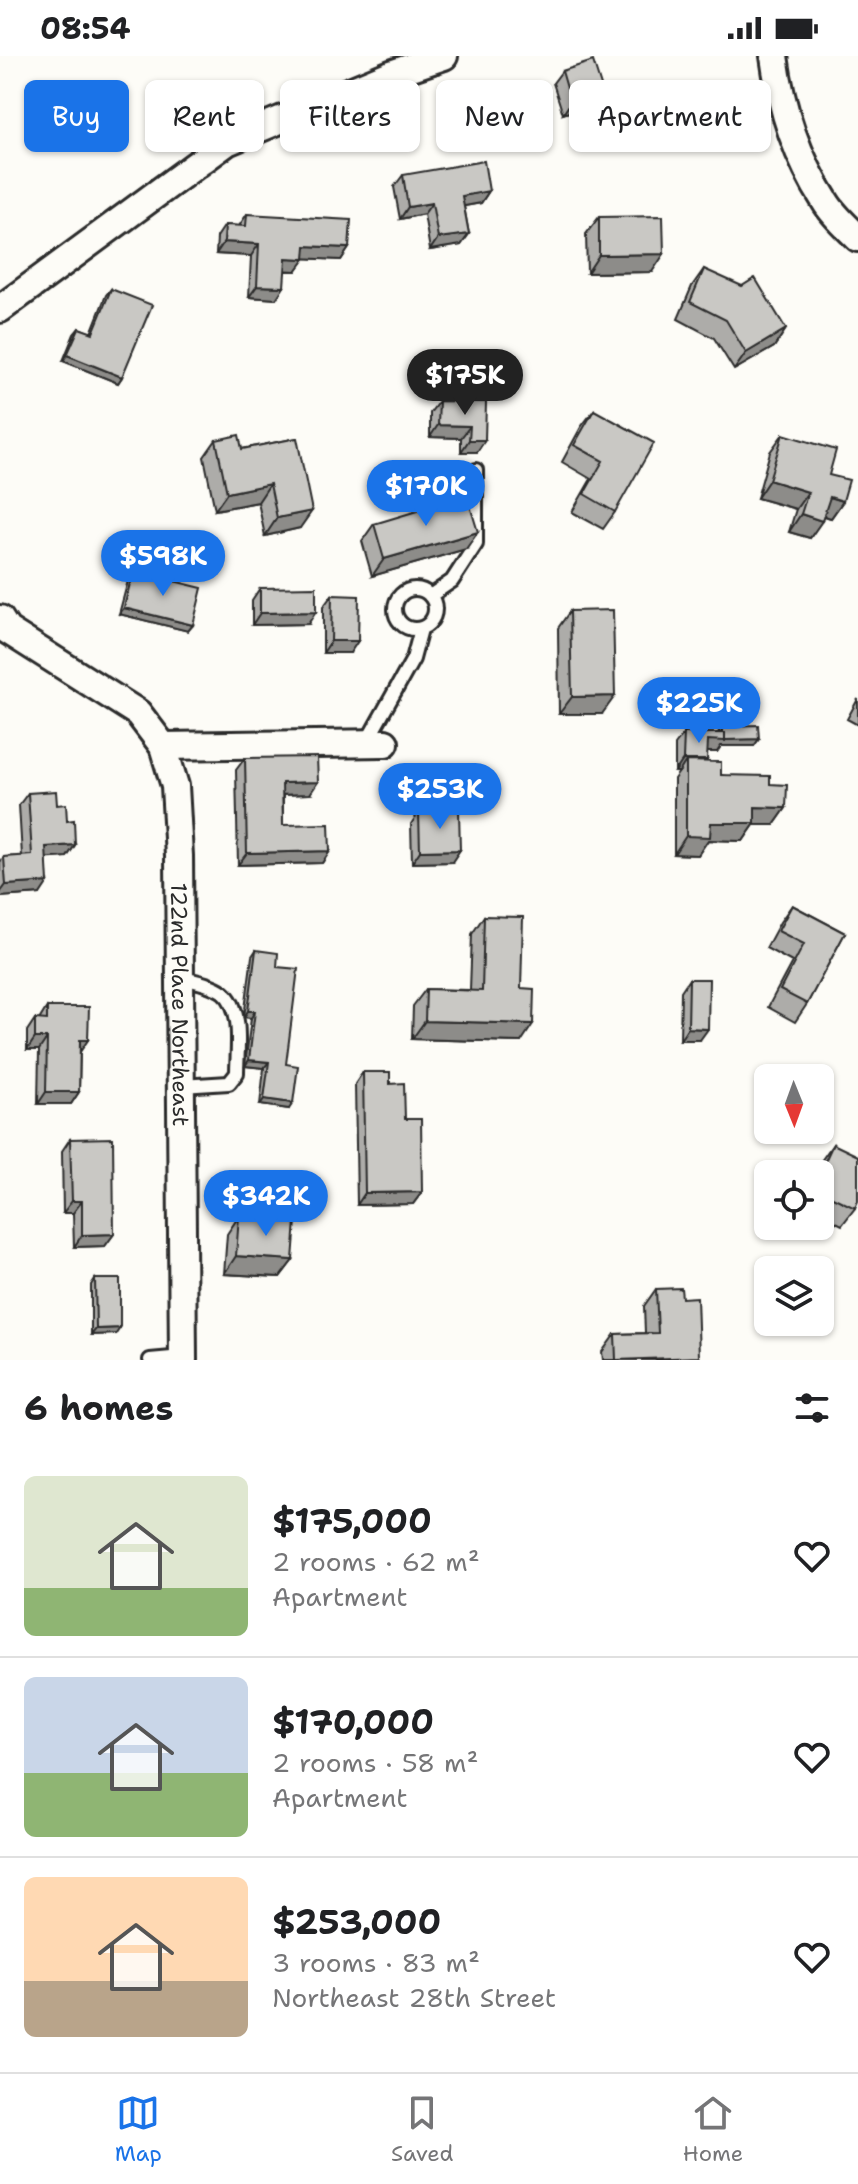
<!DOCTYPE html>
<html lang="en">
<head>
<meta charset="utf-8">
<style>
  body { margin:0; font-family:"Shantell Sans",sans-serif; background:#f6f6f6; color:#202124; height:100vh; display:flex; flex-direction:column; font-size:30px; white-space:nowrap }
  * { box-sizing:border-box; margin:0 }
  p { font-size:26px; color:#757577 }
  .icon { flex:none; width:44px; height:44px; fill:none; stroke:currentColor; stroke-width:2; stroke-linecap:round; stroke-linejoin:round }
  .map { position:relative; height:1304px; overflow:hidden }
  .sheet { display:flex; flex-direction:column; background:#fff; flex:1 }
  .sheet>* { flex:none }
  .top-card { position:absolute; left:24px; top:24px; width:810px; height:72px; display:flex; gap:16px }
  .needle { width:52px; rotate:179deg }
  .controls { position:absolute; left:754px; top:1008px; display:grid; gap:16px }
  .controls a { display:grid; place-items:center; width:80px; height:80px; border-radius:12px; background:#fff; box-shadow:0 2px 6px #0004; font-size:40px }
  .price { position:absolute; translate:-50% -68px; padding:0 18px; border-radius:28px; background:#1a73e8; color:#fff; font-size:26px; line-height:52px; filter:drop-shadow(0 2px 4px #0008) }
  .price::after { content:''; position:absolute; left:50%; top:48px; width:24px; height:18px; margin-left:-12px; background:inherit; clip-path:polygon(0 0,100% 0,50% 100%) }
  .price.selected { background:#222; color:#fff }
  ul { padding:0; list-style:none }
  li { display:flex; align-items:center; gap:24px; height:200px; padding:0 24px }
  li+li { border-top:2px solid #e0e0e0 }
  li span { display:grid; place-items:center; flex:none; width:224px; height:160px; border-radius:12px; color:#555 }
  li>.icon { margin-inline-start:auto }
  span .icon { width:96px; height:96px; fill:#fffc; stroke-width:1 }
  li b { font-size:34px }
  h2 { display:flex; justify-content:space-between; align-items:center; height:96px; padding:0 24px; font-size:34px }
  .tag { padding:0 28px; border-radius:12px; background:#fff; box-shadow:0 2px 6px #0004; font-size:28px; line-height:72px }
  .tag.selected { background:#1a73e8; color:#fff }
  .status { display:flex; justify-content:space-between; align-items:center; height:56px; padding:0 40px; background:#fff; direction:ltr }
  .status svg { height:22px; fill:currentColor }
  .menu { display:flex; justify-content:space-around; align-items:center; height:112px; border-top:2px solid #e0e0e0; background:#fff; font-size:22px; color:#757577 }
  .menu a { display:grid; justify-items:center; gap:4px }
  .menu .selected { color:#1a73e8 }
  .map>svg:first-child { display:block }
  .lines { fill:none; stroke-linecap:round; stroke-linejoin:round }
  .lane-casing { stroke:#2b2b2b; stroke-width:18 }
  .street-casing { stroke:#2b2b2b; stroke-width:32 }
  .lane { stroke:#fdfcf7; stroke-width:12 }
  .street { stroke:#fdfcf7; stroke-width:26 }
  .wall { fill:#adaca9; stroke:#2b2b2b; stroke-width:2 }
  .shaded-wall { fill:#8d8c89; stroke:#2b2b2b; stroke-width:2 }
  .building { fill:#c9c8c4; stroke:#2b2b2b; stroke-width:2 }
  .labels { text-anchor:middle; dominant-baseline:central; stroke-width:6; stroke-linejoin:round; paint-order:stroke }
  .street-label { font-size:22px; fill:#2b2b2b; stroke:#fdfcf7 }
</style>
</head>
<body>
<div class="status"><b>08:54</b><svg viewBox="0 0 49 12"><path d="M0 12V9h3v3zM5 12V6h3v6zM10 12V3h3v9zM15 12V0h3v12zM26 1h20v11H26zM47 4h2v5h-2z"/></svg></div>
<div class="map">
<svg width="858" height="1304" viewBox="0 0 858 1304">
  <rect width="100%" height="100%" fill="#fdfcf7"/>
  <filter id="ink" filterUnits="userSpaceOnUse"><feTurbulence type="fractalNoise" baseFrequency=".0125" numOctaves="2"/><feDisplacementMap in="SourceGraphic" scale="16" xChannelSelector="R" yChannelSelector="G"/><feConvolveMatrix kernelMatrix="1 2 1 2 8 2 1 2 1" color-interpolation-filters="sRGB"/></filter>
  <g filter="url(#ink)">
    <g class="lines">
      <!-- lane casing -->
      <g class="lane-casing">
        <path id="lane" d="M395 553a20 20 0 1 1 40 0a20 20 0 1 1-40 0Z
          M430,540l22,-15 24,-37v-74
          M366,687l47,-84 8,-30
          M180,921c14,4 32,7 43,15 21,17 14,58 14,81l-8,10 -48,3
          M150,1304l33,-3"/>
      </g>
      <!-- street casing -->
      <g class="street-casing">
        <g id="street">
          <path d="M774,0c7,53 22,100 51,145 8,14 22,26 33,37"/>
          <path d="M0,253l227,-167 164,-68 53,-18"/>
          <path id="s1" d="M0,563l7,11 131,83 25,33 12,40 4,70 4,504"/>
          <path d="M163,690l222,-3"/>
        </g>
      </g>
      <!-- lane -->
      <use href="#lane" class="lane"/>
      <!-- street -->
      <use href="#street" class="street"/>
    </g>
    <!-- wall -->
    <path class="wall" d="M562,15l41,21 -9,12 -31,10 -10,-31z
      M403,119l86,16 -8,12 -17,3 5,28 -8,11 -31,5 -6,-36 -24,5 -6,-32z
      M247,158l102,34 -8,12 -36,-2 -9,13h-11l-9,28 -27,-2 2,-41 -35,-2 1,-17 8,-12 14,1z
      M599,161l53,55 -65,1 -1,-39z
      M704,213l82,60 -12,18 -40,23 -20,-32 -36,-19 14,-33z
      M111,233l11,88 -4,6 -55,-22 11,-27 5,-6 12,5 15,-38z
      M439,345l46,39 -8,12h-16v-14l-31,-1v-24z
      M594,354l21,102 -12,17 -31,-17 19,-33 -29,-17 19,-35z
      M783,378l60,67 -12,17 -7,-2 -14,22 -21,-6 7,-23 -39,-11 13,-46z
      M297,382l3,90 -35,8 -7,-34 -43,8 -11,-53 12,-17 26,9z
      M374,468l92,25 -94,27 -10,-35z
      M133,515l60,54 -5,6 -69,-17 10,-37z
      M260,532l48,36 -56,1v-25z
      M332,539l18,58h-27v-46z
      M570,555l32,103h-43l-1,-86z
      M858,643v26l-11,-6z
      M722,670l37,13 -5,7h-33l-4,6h-10l-1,10 15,13 49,9 16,24 -12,17h-20l-11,16 -35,-1 -10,15 -24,-1v-75l5,-7h-4v-27l9,-12h34z
      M245,702l65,36 -27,1v30l47,26 -8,12 -84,2 -2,-95z
      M28,737l29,12 10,16 8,24 -8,12 -20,1 -7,36 -40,3v-35l4,-5 18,-1 -3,-51z
      M419,756l33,50 -40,1 -1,-39z
      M792,849l53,28 -38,71 -12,18 -27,-15 24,-45 -26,-14 14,-26z
      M484,860l37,72v54l-109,-3 1,-33 13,-17 44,1 2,-56z
      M256,894l21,17 12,142 -29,-4 4,-37 -19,-2 6,-48 -7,-1 8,-61z
      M689,923l11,61h-20l1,-49z
      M47,951l33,45 -1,40 -8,12h-33l1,-54h-12v-19l8,-12 4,1z
      M363,1016l27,12 15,35 17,73 -9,12 -56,1 -2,-121z
      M70,1083l44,95 -9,12 -31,1 -1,-34h-10l-1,-62z
      M833,1088l22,64 -13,17 -22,-11v-40h-5l6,-13z
      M239,1160l54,44 -13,17 -56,-3 3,-40z
      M95,1223l21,55 -25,1v-50z
      M656,1233l26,9 17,59 -2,3h-94l-1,-8 13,-18 30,-1 -1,-27z"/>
    <!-- shaded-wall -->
    <path class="shaded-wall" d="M603,36l-9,12 -31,10 8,-12z
      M489,135l-8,12 -27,5 8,-12z
      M432,147l-8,11 -24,5 8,-12z
      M469,178l-8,11 -31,5 8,-12z
      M224,186l35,2 -8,12 -35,-2z
      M306,190l43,2 -8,12 -44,-2z
      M664,198l-12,18 -65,1 12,-18z
      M286,202l19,1 -9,12 -19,-1z
      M257,230l27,1 -8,12 -27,-2z
      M786,273l-12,18 -40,23 12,-17z
      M67,299l55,22 -4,6 -55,-22z
      M438,369l32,1 -9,12 -31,-1z
      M469,384h16l-8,12h-16z
      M769,424l39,12 -12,17 -39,-11z
      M270,428l-12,18 -43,8 12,-17z
      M830,441l13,4 -12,17 -13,-4z
      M312,455l-12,17 -35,8 12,-18z
      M801,458l21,7 -12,17 -21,-6z
      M478,476l-12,17 -94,27 12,-17z
      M124,552l69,17 -5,6 -69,-17z
      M316,556l-8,12 -56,1 8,-12z
      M331,585h27l-8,12h-27z
      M615,640l-13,18h-43l13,-17z
      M759,683l-5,7h-33l-4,6h-18l9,-12z
      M683,704h24l-8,12 -13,-11 -7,11h-4z
      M318,726l-8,12 -36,1 8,-12z
      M755,751l31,1 -12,17h-20l-11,16 -35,-1 -10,15 -24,-1 12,-18 25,-13z
      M75,789l-8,12 -29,2 8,-12z
      M460,794l-8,12 -40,1 8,-12z
      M330,795l-8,12 -84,2 9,-12z
      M48,826l-8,12 -40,3v-4l6,-8z
      M248,955h7l-4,7 -7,-1z
      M425,965l108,3 -12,18 -109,-3z
      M688,972l20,1 -8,11h-20z
      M35,982h12l-8,12h-12z
      M80,984h8l-8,12z
      M249,1004l20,2 -5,6 -19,-2z
      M46,1036h33l-8,12h-33z
      M264,1043l29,4 -4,6 -29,-4z
      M422,1136l-9,12 -56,1 8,-12z
      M72,1145h10l-9,12h-10z
      M114,1178l-9,12 -31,1 8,-12z
      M236,1200l57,4 -13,17 -56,-3z
      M120,1272l-4,6 -25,1 5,-6z
      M699,1301l-2,3h-71z"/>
    <!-- building -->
    <path class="building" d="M593,5l10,31 -32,10 -9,-31z
      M484,105l5,30 -27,5 7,38 -31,4 -6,-35 -24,4 -5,-32z
      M247,158l104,6 -2,28 -43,-2 -1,13 -19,-1 -2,29 -27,-1 2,-42 -35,-2 1,-17 21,1z
      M663,160l1,38 -65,1v-38z
      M704,213l38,17 13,-8 31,51 -40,24 -20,-33 -36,-18z
      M111,233l41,16 -30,72 -55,-22 12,-27 14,5z
      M439,345l47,1 -1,38h-16l1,-14 -32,-1z
      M594,354l60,33 -39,69 -31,-18 19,-33 -29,-16z
      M783,378l53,16 -7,25 20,5 -6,21 -13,-4 -8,24 -21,-7 7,-22 -39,-12z
      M239,379l3,14 55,-11 15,73 -35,7 -7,-34 -43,9 -11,-53z
      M467,440l11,36 -94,27 -10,-35z
      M133,515l69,17 -9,37 -69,-17z
      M316,531v25l-56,1v-25z
      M332,539l27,1 -1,45h-27z
      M613,554l2,86 -43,1 -2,-86z
      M758,669l1,14 -34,1v-7h-3v-7z
      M684,677h41v8l-17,-1 -1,20h-24z
      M317,701l1,25 -36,1 1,42 46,-1 1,27 -83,2 -2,-95z
      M686,705l35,1v13l49,1v8l17,1 -1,23 -31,-1v16h-44l-1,14 -24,-1z
      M56,735l1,14 9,-1 1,17 7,-1 1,25 -29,2 2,35 -42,3 -2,-28 28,-2 -4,-62z
      M459,754l1,40 -40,1 -1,-39z
      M792,849l53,28 -38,71 -27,-14 24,-46 -26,-13z
      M484,860l39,1 -2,71 13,1 -1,35 -108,-3 1,-32 56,2z
      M256,894l22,3 -1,14 21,2 -12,95 12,2 -5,37 -29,-4 5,-37 -20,-2 6,-49h-7z
      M689,923h20l-1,50 -20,-1z
      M47,951h42l-1,33h-8l-1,52h-33l1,-54h-12v-19l12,1z
      M363,1016h27v12l14,-1 1,36h16l1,73 -57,1z
      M113,1082l1,96 -32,1v-34h-10l-2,-62z
      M833,1088l25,12v45l-3,7 -35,-17v-17h-1z
      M239,1160l57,5 -3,39 -57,-4z
      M95,1223h25v49l-24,1z
      M681,1232l1,10 15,-1 2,60 -83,3 -1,-26 43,-1 -2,-44z"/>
  </g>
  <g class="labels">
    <!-- street labels -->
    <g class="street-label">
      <text stroke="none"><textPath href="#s1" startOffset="470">122nd Place Northeast</textPath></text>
    </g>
  </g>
</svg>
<div class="controls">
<a><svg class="needle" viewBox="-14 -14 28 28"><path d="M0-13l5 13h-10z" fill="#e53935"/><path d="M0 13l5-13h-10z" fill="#757577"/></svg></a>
<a><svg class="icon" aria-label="locate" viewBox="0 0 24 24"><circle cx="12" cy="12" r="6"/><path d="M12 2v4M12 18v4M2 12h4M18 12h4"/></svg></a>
<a><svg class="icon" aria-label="layers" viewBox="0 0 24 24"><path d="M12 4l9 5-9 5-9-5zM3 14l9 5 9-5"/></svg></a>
</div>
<b class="price selected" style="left:465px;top:361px">$175K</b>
<b class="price" style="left:426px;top:472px">$170K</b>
<b class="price" style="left:163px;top:542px">$598K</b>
<b class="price" style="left:699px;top:689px">$225K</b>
<b class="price" style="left:440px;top:775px">$253K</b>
<b class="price" style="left:266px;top:1182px">$342K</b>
<div class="top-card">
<a class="tag selected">Buy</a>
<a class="tag">Rent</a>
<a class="tag">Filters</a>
<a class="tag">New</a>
<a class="tag">Apartment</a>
</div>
</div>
<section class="sheet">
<h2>6 homes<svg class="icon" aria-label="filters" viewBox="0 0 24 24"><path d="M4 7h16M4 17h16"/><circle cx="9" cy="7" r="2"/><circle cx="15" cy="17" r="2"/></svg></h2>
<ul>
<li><span style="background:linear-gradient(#dfe7d0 70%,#8fb573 0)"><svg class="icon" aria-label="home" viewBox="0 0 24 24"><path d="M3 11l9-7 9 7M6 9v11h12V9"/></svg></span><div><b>$175,000</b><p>2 rooms · 62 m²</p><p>Apartment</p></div><svg class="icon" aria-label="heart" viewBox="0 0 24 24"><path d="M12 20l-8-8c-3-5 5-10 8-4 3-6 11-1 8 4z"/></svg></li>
<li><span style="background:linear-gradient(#c9d6e8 60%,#8fb573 0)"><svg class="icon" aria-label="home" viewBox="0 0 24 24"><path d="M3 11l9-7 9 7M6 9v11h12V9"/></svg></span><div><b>$170,000</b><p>2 rooms · 58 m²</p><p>Apartment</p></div><svg class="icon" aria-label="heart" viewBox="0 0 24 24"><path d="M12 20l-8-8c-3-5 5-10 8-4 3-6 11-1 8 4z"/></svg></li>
<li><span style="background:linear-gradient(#ffd9b3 65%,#b9a48a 0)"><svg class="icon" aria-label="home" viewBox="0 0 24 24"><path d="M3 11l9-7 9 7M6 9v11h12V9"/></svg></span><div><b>$253,000</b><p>3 rooms · 83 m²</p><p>Northeast 28th Street</p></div><svg class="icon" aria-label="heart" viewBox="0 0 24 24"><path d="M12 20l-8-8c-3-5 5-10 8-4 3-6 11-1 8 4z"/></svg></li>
</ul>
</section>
<nav class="menu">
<a class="selected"><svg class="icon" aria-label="map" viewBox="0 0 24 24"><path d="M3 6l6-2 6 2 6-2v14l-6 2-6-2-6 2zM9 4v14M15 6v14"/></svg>Map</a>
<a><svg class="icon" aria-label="saved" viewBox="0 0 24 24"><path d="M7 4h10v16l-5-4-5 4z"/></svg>Saved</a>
<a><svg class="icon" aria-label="home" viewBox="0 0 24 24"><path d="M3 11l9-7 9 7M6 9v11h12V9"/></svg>Home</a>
</nav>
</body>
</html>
